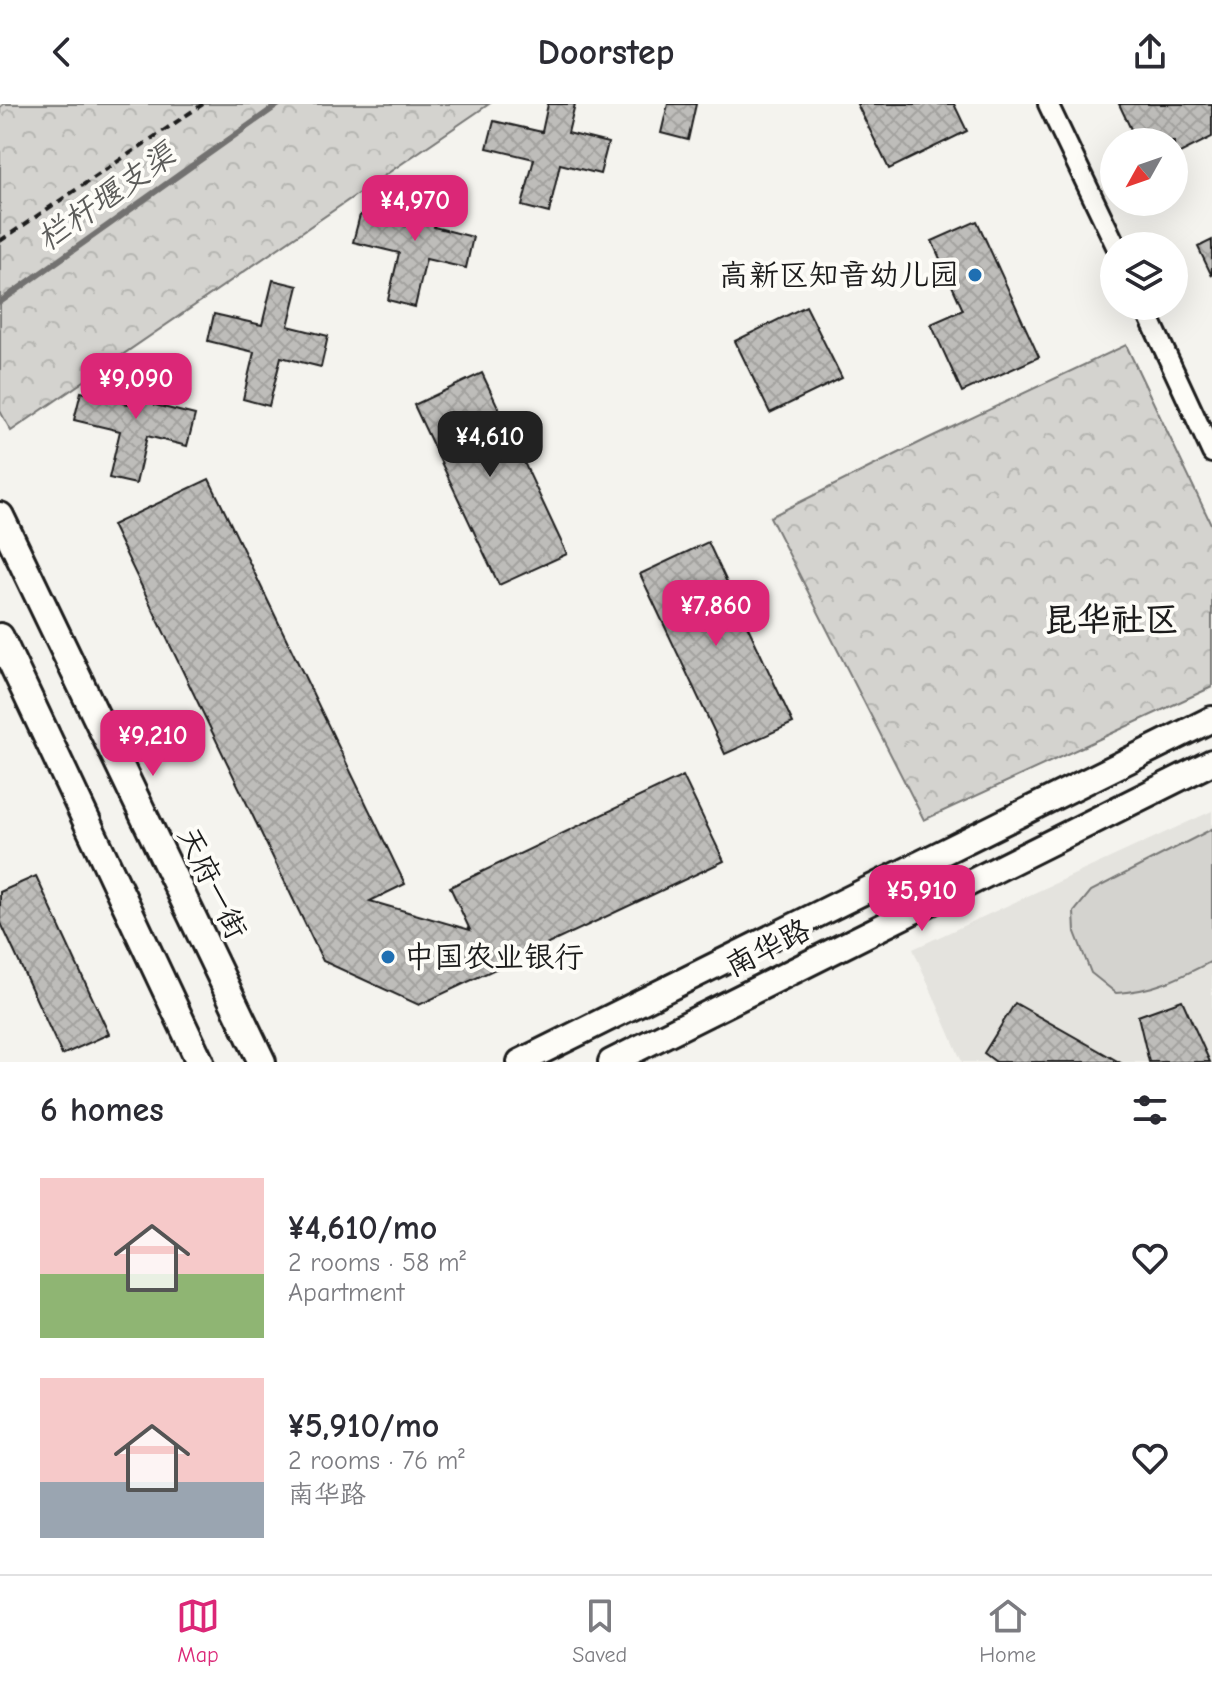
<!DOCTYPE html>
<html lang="en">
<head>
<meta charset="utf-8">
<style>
  body { margin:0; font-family:"Comic Neue","LXGW WenKai TC",sans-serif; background:#f7f7f7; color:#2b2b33; height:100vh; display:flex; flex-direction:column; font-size:30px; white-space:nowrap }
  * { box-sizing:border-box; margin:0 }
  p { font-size:26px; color:#7c7c81 }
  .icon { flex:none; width:44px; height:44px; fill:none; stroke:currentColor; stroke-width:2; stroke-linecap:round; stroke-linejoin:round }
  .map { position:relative; height:958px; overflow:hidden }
  .details { display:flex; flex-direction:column; background:#fff; flex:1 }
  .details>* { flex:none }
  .needle { width:52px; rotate:230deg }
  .tools { position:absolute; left:1100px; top:24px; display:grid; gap:16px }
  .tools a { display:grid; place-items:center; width:88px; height:88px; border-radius:50%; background:#fff; box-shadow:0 8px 32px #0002; font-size:40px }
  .price { position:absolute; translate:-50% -68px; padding:0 18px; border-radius:16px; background:#db2777; color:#fff; font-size:26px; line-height:52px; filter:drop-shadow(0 2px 4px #0008) }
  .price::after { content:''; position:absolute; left:50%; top:48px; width:24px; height:18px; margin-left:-12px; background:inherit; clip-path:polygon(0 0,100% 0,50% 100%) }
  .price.current { background:#222; color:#fff }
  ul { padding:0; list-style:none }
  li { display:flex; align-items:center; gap:24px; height:200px; padding:0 40px }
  li span { display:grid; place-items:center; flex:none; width:224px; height:160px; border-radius:0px; color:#555 }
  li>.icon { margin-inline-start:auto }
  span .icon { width:96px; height:96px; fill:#fffc; stroke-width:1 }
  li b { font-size:34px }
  h2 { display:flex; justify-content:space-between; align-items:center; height:96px; padding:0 40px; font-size:34px }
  header { display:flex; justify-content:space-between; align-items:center; height:104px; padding:0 40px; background:#fff; font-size:36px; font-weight:700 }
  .menu { display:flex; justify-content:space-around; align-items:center; height:112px; border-top:2px solid #e1e1e2; background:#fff; font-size:22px; color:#7c7c81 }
  .menu a { display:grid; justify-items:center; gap:4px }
  .menu .current { color:#db2777 }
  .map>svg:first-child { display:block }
  .built { fill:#e4e3de }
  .grass { fill:#d4d3cf; stroke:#787876; stroke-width:2 }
  .park { fill:url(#park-crowns); stroke:#787876; stroke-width:2 }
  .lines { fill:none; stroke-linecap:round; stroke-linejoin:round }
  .stream { stroke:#72716f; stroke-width:6 }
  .building { fill:url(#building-cross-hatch); stroke:#1c1c1c; stroke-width:2 }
  .minor-casing { stroke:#1c1c1c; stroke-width:24 }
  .tertiary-casing { stroke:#1c1c1c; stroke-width:30 }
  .secondary-casing { stroke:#1c1c1c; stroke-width:32 }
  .path { stroke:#1c1c1c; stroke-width:4; stroke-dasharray:8 6; stroke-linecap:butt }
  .minor { stroke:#fdfcf7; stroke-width:18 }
  .tertiary { stroke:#fdfcf7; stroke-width:24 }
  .secondary { stroke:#fdfcf7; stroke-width:26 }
  .poi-dot { fill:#1f6fb2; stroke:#fdfcf7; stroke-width:3 }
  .labels { text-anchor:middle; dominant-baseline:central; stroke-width:8; stroke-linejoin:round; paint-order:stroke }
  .poi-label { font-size:30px; fill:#1c1c1c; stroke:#fdfcf7; text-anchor:end }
  .street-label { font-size:30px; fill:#1c1c1c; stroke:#fdfcf7 }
  .water-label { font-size:32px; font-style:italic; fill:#5c5c5a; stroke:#fdfcf7 }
  .quarter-label { font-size:34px; font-weight:bold; fill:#1c1c1c; stroke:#fdfcf7 }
</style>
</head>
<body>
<header><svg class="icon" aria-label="back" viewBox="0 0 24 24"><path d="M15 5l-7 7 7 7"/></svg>Doorstep<svg class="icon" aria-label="share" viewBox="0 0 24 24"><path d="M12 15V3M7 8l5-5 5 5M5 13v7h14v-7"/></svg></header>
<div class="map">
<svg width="1212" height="958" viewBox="0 0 1212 958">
  <defs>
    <pattern id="park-crowns" width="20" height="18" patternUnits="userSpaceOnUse" patternTransform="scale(2)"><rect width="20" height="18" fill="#d4d3cf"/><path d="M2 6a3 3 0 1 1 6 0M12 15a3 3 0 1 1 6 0" fill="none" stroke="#b5b5b1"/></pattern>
    <pattern id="building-cross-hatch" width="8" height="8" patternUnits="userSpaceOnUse" patternTransform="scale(2)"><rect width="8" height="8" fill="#bebdba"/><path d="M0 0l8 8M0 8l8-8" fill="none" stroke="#a3a29f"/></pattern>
  </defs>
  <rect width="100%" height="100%" fill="#f4f3ee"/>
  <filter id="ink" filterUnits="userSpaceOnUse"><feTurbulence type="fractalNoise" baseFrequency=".0125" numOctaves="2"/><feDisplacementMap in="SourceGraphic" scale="16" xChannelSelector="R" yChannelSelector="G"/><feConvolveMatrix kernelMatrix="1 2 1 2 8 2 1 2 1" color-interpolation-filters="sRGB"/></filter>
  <g filter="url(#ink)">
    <!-- built -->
    <path class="built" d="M1212,707v251h-250l-49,-113z"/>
    <!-- grass -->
    <path class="grass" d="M1212,725v132c-33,17 -58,30 -96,32l-25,-20 -16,-41 -1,-20 17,-21z"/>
    <!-- park -->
    <path class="park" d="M4,0h485l-478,327 -11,-20v-304z
      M1126,241l86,181v161l-288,133 -154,-303 157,-78z"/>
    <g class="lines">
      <!-- stream -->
      <path class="stream" d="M0,198l279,-198"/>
    </g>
    <!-- building -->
    <path class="building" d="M548,0h27l-7,29 40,10 -8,31 -40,-10 -11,49 -27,-7 12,-47 -47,-11 7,-27 48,11z
      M668,0h28l-8,36 -27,-7z
      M857,0h97l13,27 -78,38z
      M1119,0h93v33l-38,19v-14h-37z
      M418,77l25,6 -9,40 39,10 -7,31 -40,-9 -11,48 -27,-7 11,-47 -46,-11 7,-27 47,11z
      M977,117l62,136 -77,35 -31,-68 32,-14 -31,-69z
      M1212,136v36l-14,-29z
      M273,176l25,6 -10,40 40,10 -7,31 -40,-10 -12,49 -26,-7 11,-47 -46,-11 6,-27 48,11z
      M806,202l36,72 -72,35 -35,-72z
      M139,255l25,6 -9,40 40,10 -8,31 -40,-10 -11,48 -27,-6 11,-47 -46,-11 7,-28 47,12z
      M482,269l85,181 -68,31 -85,-180z
      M209,375l196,405 -35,17 100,29 -20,-43 233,-111 41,85 -305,144 -96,-44 -211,-436z
      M708,438l85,181 -68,31 -85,-180z
      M36,772l73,158 -47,21 -62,-134v-29z
      M1182,896l28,62h-61l-11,-46z
      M1015,899l104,59h-123l-12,-9z"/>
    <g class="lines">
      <!-- minor casing -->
      <g class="minor-casing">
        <path id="minor" d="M1048,0l68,142
          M1144,202l68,147"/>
      </g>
      <!-- tertiary casing -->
      <g class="tertiary-casing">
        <path id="tertiary" d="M520,958l692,-343
          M611,958l601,-300"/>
      </g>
      <!-- secondary casing -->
      <g class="secondary-casing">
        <path id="secondary" d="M0,412l262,546
          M0,533l200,425"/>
      </g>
      <!-- path -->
      <path class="path" d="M0,137l203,-137"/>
      <!-- minor -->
      <use href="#minor" class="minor"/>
      <!-- tertiary -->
      <use href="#tertiary" class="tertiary"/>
      <!-- secondary -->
      <use href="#secondary" class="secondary"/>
    </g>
  </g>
  <!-- markers -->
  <g class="poi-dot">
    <circle cx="975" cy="171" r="8"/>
    <circle cx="388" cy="853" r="8"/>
  </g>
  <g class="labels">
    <!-- poi labels -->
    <g class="poi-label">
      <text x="959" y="171">高新区知音幼儿园</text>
      <text x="404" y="853" text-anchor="start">中国农业银行</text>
    </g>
    <!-- street labels -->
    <g class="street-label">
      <text transform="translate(212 779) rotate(64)">天府一街</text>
      <text transform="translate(768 844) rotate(-27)">南华路</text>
    </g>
    <!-- water labels -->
    <g class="water-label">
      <text transform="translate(106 93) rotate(-35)">栏杆堰支渠</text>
    </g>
    <!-- quarter labels -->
    <g class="quarter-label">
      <text x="1111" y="516">昆华社区</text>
    </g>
  </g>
</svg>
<div class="tools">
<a><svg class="needle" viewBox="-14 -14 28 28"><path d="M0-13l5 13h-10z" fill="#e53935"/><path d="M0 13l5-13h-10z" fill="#7c7c81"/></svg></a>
<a><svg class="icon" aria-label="layers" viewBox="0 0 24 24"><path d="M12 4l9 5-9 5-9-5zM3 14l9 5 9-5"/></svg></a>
</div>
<b class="price" style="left:415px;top:139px">¥4,970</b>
<b class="price" style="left:136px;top:317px">¥9,090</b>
<b class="price current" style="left:490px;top:375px">¥4,610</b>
<b class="price" style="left:716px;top:544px">¥7,860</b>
<b class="price" style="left:153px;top:674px">¥9,210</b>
<b class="price" style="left:922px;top:829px">¥5,910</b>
</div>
<section class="details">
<h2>6 homes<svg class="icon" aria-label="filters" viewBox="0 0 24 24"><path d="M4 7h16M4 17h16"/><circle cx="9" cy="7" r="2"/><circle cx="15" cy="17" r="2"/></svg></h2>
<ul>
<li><span style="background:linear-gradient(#f6c9c9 60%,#8fb573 0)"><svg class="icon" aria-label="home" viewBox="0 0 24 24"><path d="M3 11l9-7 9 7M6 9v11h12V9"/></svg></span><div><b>¥4,610/mo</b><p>2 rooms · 58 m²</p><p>Apartment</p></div><svg class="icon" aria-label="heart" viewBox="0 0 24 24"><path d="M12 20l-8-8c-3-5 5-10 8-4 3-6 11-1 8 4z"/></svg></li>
<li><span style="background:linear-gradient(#f6c9c9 65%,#9aa5b1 0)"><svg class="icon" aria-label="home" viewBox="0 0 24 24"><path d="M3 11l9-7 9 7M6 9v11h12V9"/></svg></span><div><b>¥5,910/mo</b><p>2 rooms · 76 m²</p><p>南华路</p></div><svg class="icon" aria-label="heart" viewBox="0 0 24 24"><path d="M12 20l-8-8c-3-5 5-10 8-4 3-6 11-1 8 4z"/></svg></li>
</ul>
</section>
<nav class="menu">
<a class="current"><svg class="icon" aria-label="map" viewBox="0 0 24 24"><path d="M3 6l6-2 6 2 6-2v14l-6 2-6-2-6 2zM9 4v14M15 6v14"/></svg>Map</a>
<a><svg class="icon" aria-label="saved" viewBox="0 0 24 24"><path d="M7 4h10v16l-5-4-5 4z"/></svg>Saved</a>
<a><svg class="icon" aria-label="home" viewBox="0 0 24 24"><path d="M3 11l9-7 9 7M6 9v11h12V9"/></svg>Home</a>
</nav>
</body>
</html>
